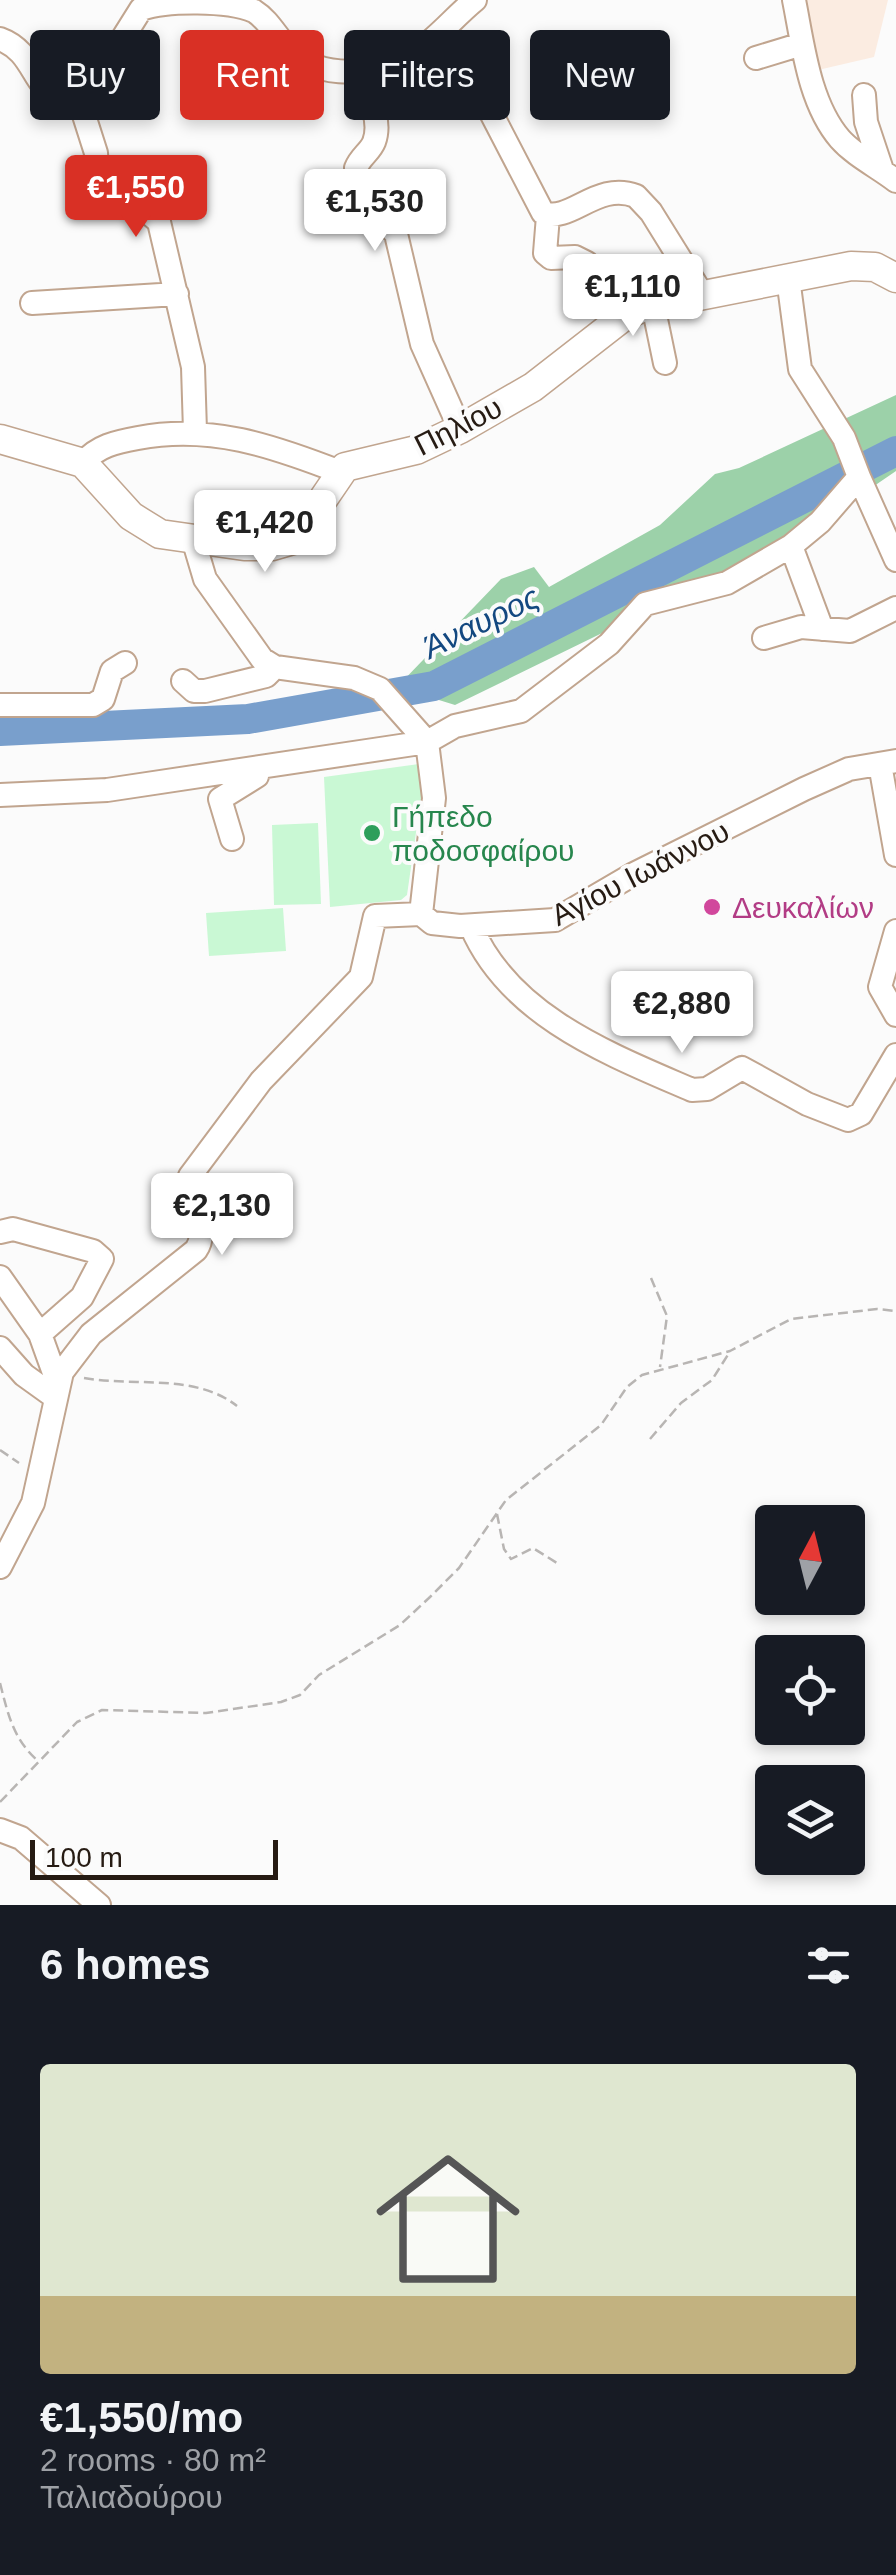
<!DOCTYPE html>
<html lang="en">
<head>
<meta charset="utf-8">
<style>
  body { margin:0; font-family:Helvetica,sans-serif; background:#20242c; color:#f1f3f6; height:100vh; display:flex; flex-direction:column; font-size:38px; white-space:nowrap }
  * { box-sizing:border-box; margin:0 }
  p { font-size:32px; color:#9ea1a6 }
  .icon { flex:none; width:55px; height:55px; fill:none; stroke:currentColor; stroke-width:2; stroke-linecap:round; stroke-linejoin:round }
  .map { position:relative; height:1905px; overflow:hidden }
  .side { display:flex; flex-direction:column; background:#171b24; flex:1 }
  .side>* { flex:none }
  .banner { position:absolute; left:30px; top:30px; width:838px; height:90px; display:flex; gap:20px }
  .needle { width:65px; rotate:7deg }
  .buttons { position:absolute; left:755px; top:1505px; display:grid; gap:20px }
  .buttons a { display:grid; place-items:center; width:110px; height:110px; border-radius:10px; background:#171b24; box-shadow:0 5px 15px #0003; font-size:50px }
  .scale { position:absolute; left:30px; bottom:25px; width:248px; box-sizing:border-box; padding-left:10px; border:5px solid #261b13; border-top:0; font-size:28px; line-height:35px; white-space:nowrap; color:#261b13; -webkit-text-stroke:8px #fbfbfb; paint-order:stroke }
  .price { position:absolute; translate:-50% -85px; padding:0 22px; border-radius:10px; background:#fff; color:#222; font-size:32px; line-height:65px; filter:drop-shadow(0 2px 5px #0008) }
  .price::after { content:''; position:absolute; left:50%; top:60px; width:30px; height:22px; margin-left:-15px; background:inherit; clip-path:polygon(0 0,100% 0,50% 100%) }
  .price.selected { background:#d93025; color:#fff }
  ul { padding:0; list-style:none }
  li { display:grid; align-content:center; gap:20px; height:530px; padding:0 40px }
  li span { display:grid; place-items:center; height:310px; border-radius:10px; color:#555 }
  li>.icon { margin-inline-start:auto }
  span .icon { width:180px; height:180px; fill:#fffc; stroke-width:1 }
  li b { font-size:42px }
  h2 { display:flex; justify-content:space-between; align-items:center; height:120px; padding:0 40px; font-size:42px }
  .chip { padding:0 35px; border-radius:10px; background:#171b24; box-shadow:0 5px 15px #0003; font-size:35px; line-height:90px }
  .chip.selected { background:#d93025; color:#fff }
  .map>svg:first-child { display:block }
  .built { fill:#fbece1 }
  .green { fill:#c9f8d4 }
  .forest { fill:#9cd1a9 }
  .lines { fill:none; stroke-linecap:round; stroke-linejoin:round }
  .river { stroke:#799fcc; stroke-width:30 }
  .minor-casing { stroke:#c1a58f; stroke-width:26 }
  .major-casing { stroke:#c1a58f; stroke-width:31 }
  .path { stroke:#b8b5b3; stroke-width:2.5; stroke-dasharray:10 5; stroke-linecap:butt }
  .minor { stroke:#fff; stroke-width:22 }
  .major { stroke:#fff; stroke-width:28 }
  .leisure-dot { fill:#2e9e5b; stroke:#fbfbfb; stroke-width:4 }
  .hotel-dot { fill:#d1479c; stroke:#fbfbfb; stroke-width:4 }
  .labels { text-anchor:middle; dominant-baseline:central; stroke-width:8; stroke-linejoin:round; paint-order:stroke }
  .street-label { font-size:30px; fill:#261b13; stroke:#fbfbfb }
  .leisure-label { font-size:30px; fill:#27864d; stroke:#fbfbfb; text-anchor:start }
  .hotel-label { font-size:30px; fill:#b23c85; stroke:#fbfbfb; text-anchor:start }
  .water-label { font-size:32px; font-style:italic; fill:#134880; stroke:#fbfbfb }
</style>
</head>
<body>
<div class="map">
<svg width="896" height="1905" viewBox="0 0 896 1905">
  <rect width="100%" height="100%" fill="#fbfbfb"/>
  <!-- built -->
  <path class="built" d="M804,0h84l-14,57 -56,13z"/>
  <!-- green -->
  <path class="green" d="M419,764l6,6 -18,125 -6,5 -71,7 -6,-130z
    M318,823l3,81 -47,1 -2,-80z
    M283,908l3,43 -77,5 -3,-43z"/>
  <!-- forest -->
  <path class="forest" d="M896,395v76l-95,65 -346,169 -58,-18 104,-108 33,-12 15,20 111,-62 55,-51 24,-6z"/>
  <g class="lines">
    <!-- river -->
    <path class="river" d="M0,731l248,-12 186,-33 462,-235"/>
    <!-- minor casing -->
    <g class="minor-casing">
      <path id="minor" d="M794,0c9,45 15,103 46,139 15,17 38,28 56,42
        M0,39c33,12 32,45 55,56l20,-8 34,-27 32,-51c26,-9 87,-9 113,2 16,10 23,27 36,39 30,31 88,25 122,5 22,-13 42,-38 63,-55
        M416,53l10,23 50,8 67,129c28,10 54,-32 93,-17l15,16 51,82
        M756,58l46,-14
        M356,71c10,21 27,47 18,71 -4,10 -14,15 -18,26l9,32 31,34 26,110 38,85
        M75,87l21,66 3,46 46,11 14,12 34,145 2,64
        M864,95l2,27 16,48
        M548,216l-3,37 6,5 24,-1 12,6 33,57
        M32,303l145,-9
        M653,305l12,58
        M83,463c14,-17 33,-21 55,-25 72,-14 135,8 202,34
        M859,477l37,83
        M194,542l11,37 57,80 13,8 79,11 26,11 47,53 7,56 -13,116
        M791,546l31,83
        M764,638l37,-11 49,4 46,-23
        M183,681l11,10h11l61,-15 9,-9
        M0,705h93l10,-6 9,-28 13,-8
        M880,764l16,91
        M0,795l107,-5 320,-48 28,-16 66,-15 88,-67 36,-40 82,-21 64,-37 29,-24 39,-45 -15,-39 -44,-69 -12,-91
        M232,839l-12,-40 37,-23
        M471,926c38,90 138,128 221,164l15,-1 35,-21 65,36 41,16 13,-6 35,-59
        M896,931l-16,56 16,28
        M0,1232l13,-3 80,22 9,8 -20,38 -42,37
        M0,1277l40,57 18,50
        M0,1348l24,27 32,23
        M0,1567l33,-64 29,-131 29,-38 105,-84c16,-24 -13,-48 -6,-74l71,-95 100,-104 14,-61 46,-2 11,9 28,3 95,-6 77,-45 172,-86 45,-20 47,-8
        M0,1830l21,8 78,67"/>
    </g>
    <!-- major casing -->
    <g class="major-casing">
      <path id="major" d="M0,439l83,24 48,53 29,18 84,12h28l24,-7 49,-72 71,-17 44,-21 73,-42 90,-70 20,-10 208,-41 24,1 21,11"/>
    </g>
    <!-- path -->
    <path class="path" d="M651,1278l16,38 -7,51
      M84,1378c51,9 111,-5 153,28
      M650,1439l31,-36 31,-23 17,-27
      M0,1450l19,13
      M497,1514l7,35 7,10 22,-11 24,15
      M0,1683c8,31 13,56 38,78
      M0,1802l77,-80 25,-12 104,3 75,-11 19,-7 19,-20 81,-50 30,-28 29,-29 47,-68 95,-75 26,-38 15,-12 88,-24 61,-32 86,-10 19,2"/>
    <!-- minor -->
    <use href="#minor" class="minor"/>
    <!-- major -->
    <use href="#major" class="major"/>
  </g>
  <!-- markers -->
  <circle class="leisure-dot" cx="372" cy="833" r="10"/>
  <circle class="hotel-dot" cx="712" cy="907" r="10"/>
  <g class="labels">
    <!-- street labels -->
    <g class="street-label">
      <text transform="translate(458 426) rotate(-27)">Πηλίου</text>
      <text transform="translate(640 873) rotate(-27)">Αγίου Ιωάννου</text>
    </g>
    <!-- leisure labels -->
    <g class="leisure-label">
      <text x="392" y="816">Γήπεδο<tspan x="392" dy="34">ποδοσφαίρου</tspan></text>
    </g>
    <!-- hotel labels -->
    <g class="hotel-label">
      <text x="732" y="907">Δευκαλίων</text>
    </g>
    <!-- water labels -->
    <g class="water-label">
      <text transform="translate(481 622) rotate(-26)">Άναυρος</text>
    </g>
  </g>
</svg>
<div class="buttons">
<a><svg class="needle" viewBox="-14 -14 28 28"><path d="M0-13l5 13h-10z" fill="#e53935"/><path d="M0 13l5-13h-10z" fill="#9ea1a6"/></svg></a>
<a><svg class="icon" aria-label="locate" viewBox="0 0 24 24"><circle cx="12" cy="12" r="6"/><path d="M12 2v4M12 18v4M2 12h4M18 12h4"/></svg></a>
<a><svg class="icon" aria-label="layers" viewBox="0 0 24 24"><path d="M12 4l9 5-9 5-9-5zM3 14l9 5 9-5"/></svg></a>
</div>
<div class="scale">100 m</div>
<b class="price selected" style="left:136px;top:240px">€1,550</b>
<b class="price" style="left:375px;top:254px">€1,530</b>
<b class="price" style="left:633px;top:339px">€1,110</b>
<b class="price" style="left:265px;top:575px">€1,420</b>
<b class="price" style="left:682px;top:1056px">€2,880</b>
<b class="price" style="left:222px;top:1258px">€2,130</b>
<div class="banner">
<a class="chip">Buy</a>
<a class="chip selected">Rent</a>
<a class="chip">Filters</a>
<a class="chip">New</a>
</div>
</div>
<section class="side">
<h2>6 homes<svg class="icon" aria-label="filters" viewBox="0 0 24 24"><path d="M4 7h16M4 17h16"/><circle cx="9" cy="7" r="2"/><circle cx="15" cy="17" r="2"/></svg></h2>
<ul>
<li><span style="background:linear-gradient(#dfe7d0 75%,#c2b280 0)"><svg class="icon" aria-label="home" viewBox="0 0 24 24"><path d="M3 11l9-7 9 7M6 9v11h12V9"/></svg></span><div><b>€1,550/mo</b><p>2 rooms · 80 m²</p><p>Ταλιαδούρου</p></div></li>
</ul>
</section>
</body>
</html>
